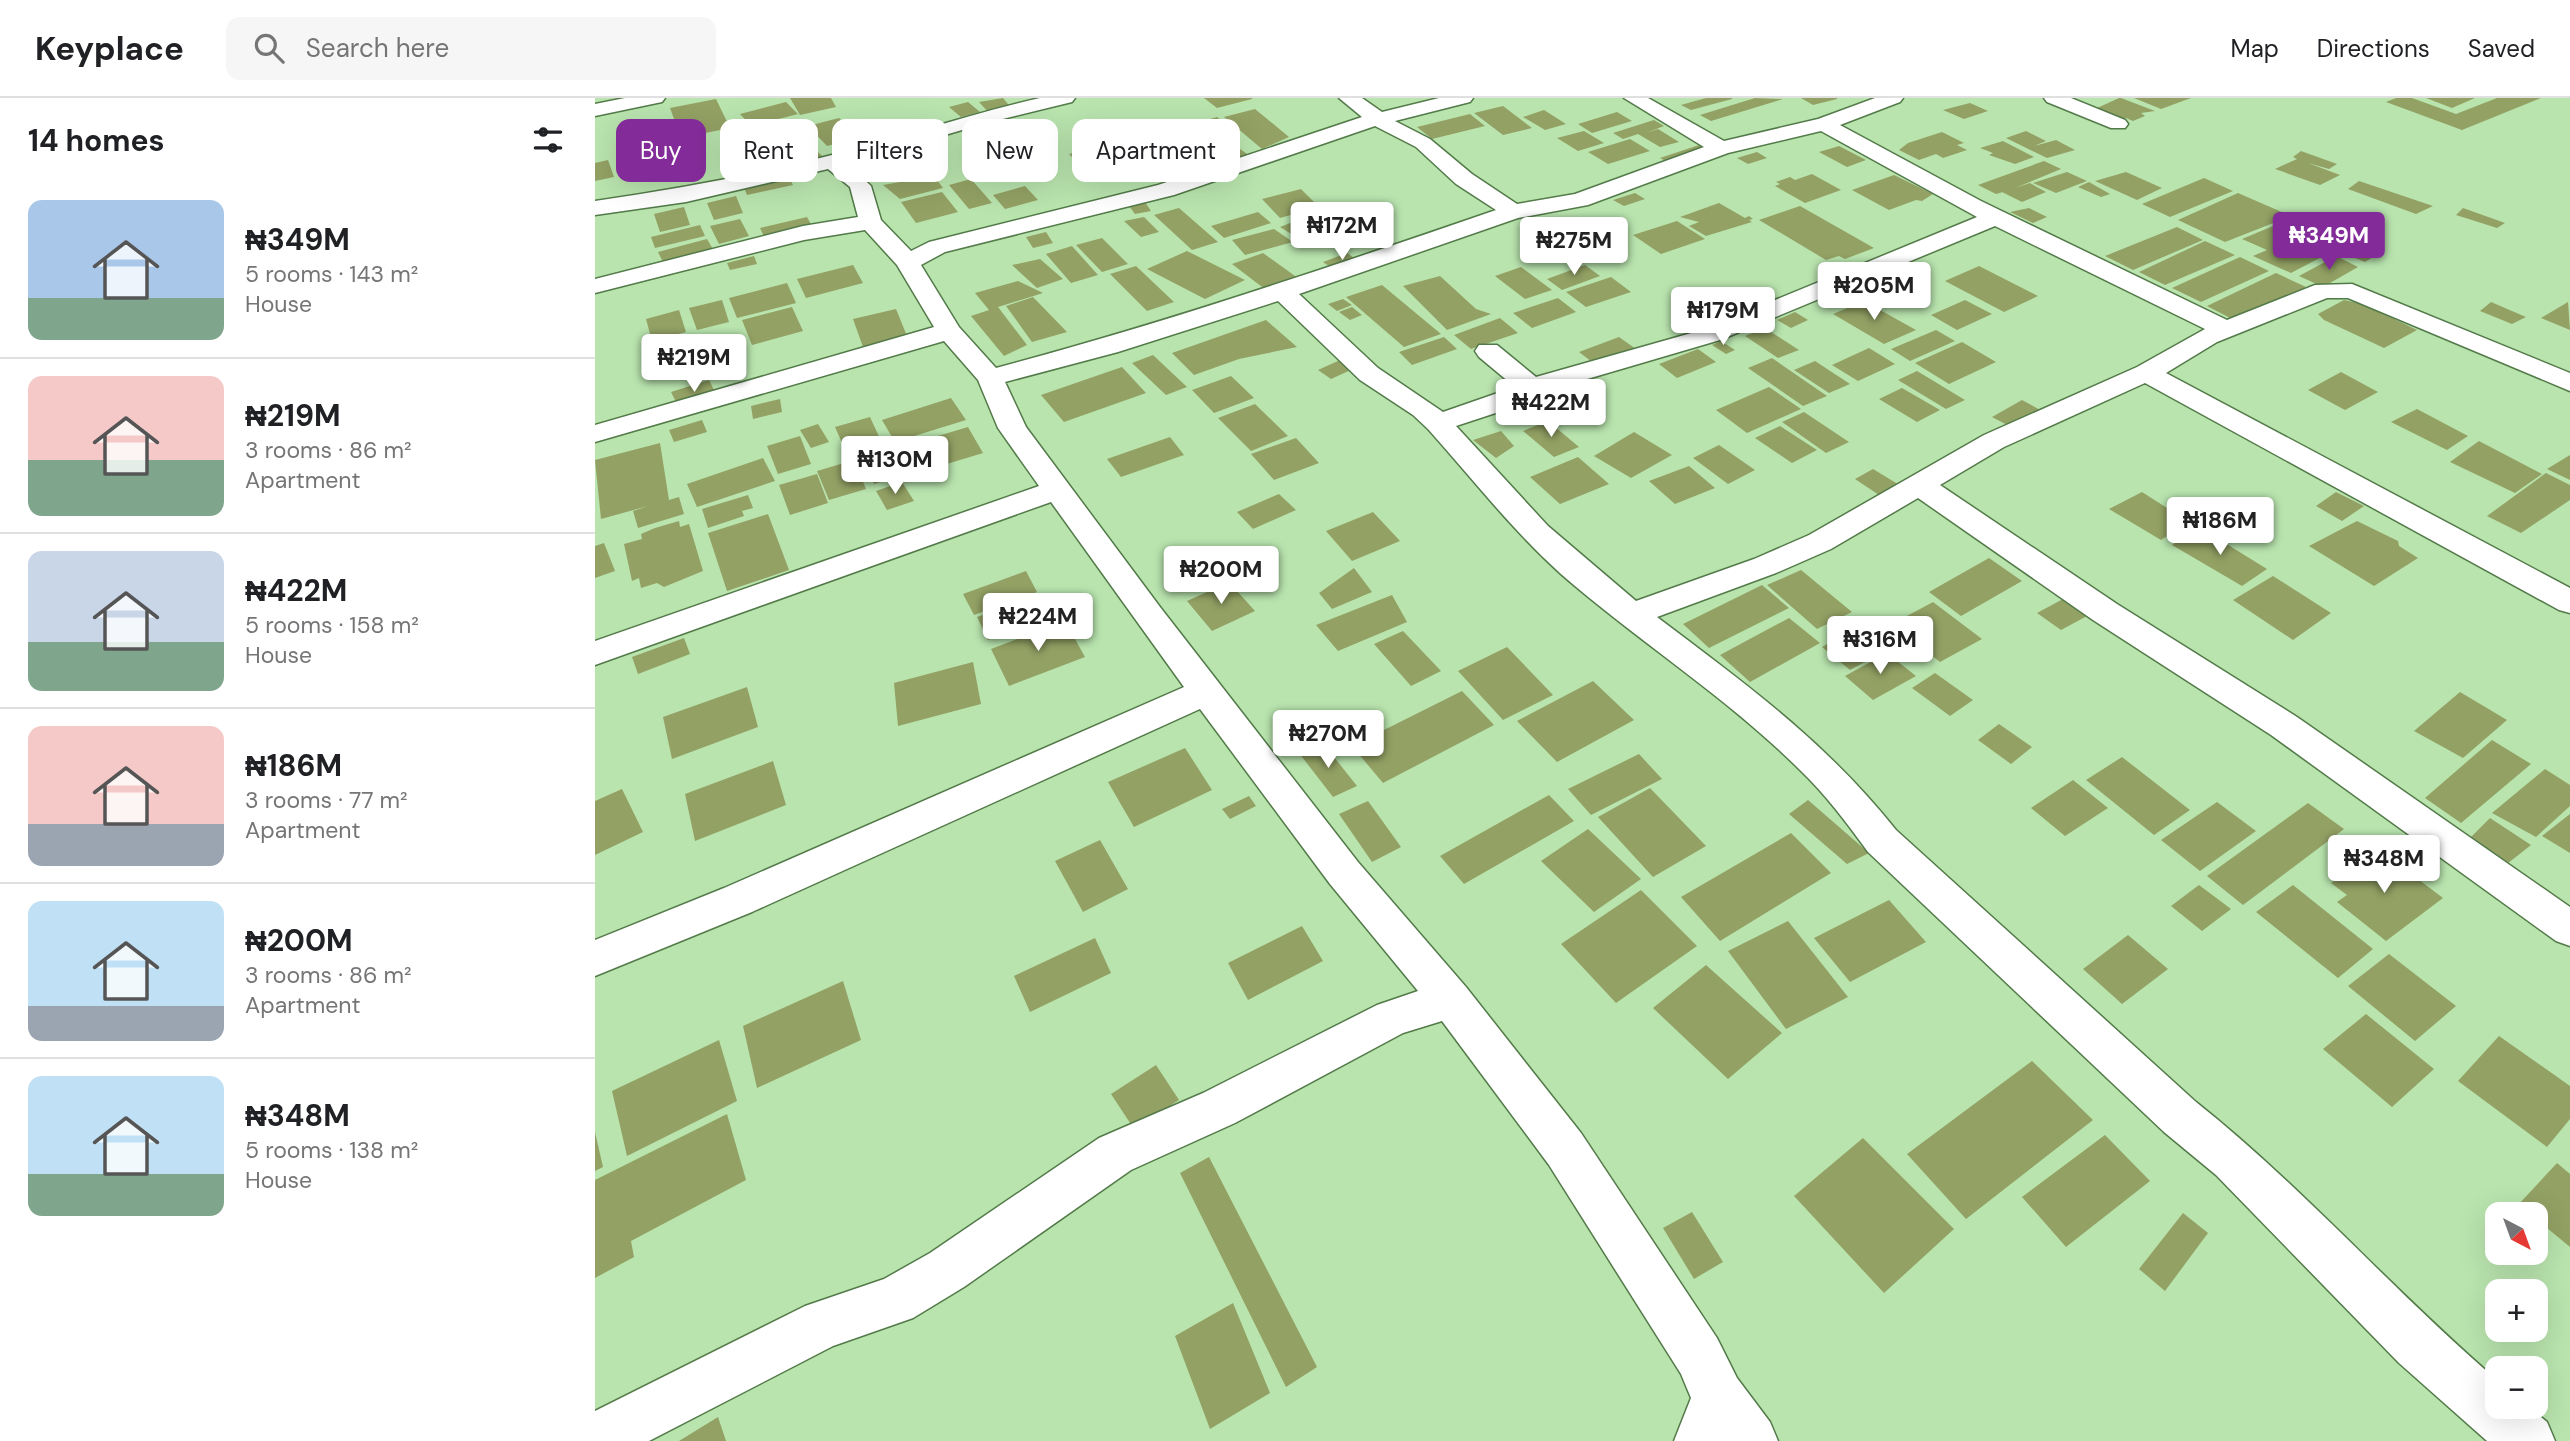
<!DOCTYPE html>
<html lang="en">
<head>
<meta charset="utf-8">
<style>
  body { margin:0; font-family:"DM Sans",sans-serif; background:#f6f6f6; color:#202124; height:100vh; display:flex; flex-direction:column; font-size:26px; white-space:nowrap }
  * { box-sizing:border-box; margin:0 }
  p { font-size:23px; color:#757577 }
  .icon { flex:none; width:38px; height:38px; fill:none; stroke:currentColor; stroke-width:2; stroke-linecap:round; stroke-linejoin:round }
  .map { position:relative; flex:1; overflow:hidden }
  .drawer { display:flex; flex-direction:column; background:#fff; width:595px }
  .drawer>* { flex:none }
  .guide { position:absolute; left:21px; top:21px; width:665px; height:63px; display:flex; gap:14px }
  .needle { width:46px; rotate:139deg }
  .fabs { position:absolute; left:1890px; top:1104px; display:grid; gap:14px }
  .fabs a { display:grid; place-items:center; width:63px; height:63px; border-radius:14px; background:#fff; box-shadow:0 7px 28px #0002; font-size:35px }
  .price { position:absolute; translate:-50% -60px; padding:0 16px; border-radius:7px; background:#fff; color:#222; font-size:23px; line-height:46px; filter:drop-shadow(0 2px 4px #0008) }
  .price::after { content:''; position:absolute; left:50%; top:42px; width:21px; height:16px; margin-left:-10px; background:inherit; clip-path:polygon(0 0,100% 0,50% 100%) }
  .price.on { background:#832b98; color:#fff }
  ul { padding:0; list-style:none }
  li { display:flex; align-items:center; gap:21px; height:175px; padding:0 28px }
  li+li { border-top:2px solid #e0e0e0 }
  li span { display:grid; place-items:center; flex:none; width:196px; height:140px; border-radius:14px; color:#555 }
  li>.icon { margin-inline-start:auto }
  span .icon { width:84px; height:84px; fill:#fffc; stroke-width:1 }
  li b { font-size:30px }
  h2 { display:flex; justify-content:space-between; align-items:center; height:84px; padding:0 28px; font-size:30px }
  .tag { padding:0 24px; border-radius:14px; background:#fff; box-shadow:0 7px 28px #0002; font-size:24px; line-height:63px }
  .tag.on { background:#832b98; color:#fff }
  header { display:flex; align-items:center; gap:42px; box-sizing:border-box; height:98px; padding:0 35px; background:#fff; border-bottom:2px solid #e0e0e0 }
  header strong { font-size:33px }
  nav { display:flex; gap:38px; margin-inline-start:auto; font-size:24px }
  .search { width:490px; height:63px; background:#f6f6f6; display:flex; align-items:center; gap:18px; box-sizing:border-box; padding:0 24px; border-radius:14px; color:#757577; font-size:26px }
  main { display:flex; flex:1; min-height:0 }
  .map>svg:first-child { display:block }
  .building { fill:#93a164 }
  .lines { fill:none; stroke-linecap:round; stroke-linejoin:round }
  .minor-casing { stroke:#537a49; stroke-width:3 }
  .minor { fill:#fff; fill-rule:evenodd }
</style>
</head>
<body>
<header>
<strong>Keyplace</strong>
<div class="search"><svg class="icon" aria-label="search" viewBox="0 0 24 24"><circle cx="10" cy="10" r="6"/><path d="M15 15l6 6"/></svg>Search here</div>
<nav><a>Map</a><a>Directions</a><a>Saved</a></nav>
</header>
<main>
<section class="drawer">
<h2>14 homes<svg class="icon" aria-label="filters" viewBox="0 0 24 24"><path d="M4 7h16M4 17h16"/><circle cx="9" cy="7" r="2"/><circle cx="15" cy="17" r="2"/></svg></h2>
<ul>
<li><span style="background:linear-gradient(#a9c7e8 70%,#7fa58c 0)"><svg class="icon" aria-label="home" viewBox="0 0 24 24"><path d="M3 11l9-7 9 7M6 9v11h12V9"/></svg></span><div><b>₦349M</b><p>5 rooms · 143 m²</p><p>House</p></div></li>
<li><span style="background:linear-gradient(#f6c9c9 60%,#7fa58c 0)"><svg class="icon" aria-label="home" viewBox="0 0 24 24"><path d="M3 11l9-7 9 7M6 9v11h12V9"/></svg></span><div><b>₦219M</b><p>3 rooms · 86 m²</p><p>Apartment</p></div></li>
<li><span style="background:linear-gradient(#c9d6e8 65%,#7fa58c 0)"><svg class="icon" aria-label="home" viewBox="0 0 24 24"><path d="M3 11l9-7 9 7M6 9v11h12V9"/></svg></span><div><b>₦422M</b><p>5 rooms · 158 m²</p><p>House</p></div></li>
<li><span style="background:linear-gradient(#f6c9c9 70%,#9aa5b1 0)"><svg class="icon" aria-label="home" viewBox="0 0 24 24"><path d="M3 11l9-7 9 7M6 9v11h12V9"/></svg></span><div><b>₦186M</b><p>3 rooms · 77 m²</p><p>Apartment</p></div></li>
<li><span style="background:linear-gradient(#bfe0f5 75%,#9aa5b1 0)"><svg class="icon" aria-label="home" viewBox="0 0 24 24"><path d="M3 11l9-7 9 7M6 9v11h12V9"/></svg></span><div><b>₦200M</b><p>3 rooms · 86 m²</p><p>Apartment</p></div></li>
<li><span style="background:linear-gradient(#bfe0f5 70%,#7fa58c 0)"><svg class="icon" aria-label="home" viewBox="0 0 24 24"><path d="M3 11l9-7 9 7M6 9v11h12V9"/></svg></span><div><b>₦348M</b><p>5 rooms · 138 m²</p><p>House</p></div></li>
</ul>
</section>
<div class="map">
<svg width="1975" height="1343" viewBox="0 0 1975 1343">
  <rect width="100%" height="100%" fill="#b9e4ae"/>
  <!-- building -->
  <path class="building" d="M195,0h41l5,9 -36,8z
    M408,0l9,11 -22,5 -11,-12z
    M609,0h48v1l-35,9z
    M1111,0h26v1l-41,11 -10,-5z
    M1160,0l28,1 -72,22 -11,-6z
    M1206,0h36v1l-24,6z
    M1524,0h2l34,13 -14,2 4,3 -12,5 -7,-3 -7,2 -24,-11z
    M1539,0h57l-30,11z
    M1801,0h16l44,16 41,-16h44l-79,32 -76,-28z
    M1831,0h49l-23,10z
    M121,1l14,29 -49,10 -11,-30z
    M191,4l12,12 -47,12 -11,-12z
    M373,4l12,10 -19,5 -12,-10z
    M1375,5l18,8 -24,8 -21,-9z
    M908,8l29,22 -29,7 -29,-22z
    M660,11l34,28 -27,12 -38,-32z
    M949,12l22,14 -21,6 -22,-13z
    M1022,14l15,9 -40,12 -14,-9z
    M875,16l15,12 -53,13 -15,-12z
    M622,19l20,16 -21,6 -20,-16z
    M244,20l20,20 -32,8 -19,-20z
    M193,21l20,20 -34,9 -19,-21z
    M289,21l10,9 -21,6 -8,-10z
    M414,21l9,7 -26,7 -9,-7z
    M1059,22l10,6 -18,7 12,-4 21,13 -19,5 -22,-13 -15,5 -10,-6z
    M593,26l35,29 -22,5 -34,-29z
    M70,29l6,18 -37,8 -5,-19z
    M989,33l20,12 -26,8 -21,-13z
    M1431,33l20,10 -12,5 22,-6 19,10 -28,8 -41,-20z
    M1347,34l22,11 -7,2 10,5 -24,8 -7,-4 -17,6 -20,-10 9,-7z
    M563,35l14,12 -40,11 -14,-12z
    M1035,41l20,12 -42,13 -20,-12z
    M1408,43l31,16 -19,7 -26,-9 4,-2 -13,-5z
    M515,46l13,12 -41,11 -13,-13z
    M1104,47l7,4 -35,15 -11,-6z
    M1244,48l27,14 -19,7 -28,-15z
    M218,49l10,10 -33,9 -10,-10z
    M424,49l15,17 -32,8 -13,-18z
    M645,51l10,7 -22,7 -10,-8z
    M1706,53l36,13 -8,5 -21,-6 32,12 -20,10 -45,-16 22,-10 -4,-2z
    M64,54l7,18 -39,9 -6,-19z
    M1162,54l10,6 -19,6 -11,-6z
    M13,62l6,17 -19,4v-18z
    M1449,63l17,8 -46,19 15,-5 16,9 -24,10 -20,-10 8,-2 -14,4 -18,-9z
    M454,64l5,8 -42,10 -5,-8z
    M1472,74l20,9 -31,12 -23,-10z
    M1531,74l36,16 -25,12 -42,-19z
    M1217,76l29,16 -36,13 -30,-17 5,-2 -4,-2 14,-5 5,3z
    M193,77l5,10 -46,10 -4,-10z
    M1299,77l39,19 -11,7 -6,-1 -27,10 -37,-20z
    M339,78l9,12 -43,11 -17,-14z
    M1609,80l29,13 -63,26 -28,-13z
    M376,81l21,24 -23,6 -20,-24z
    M1764,83l74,25 -17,8 -68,-25z
    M1494,84l21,12 -9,3 -23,-10z
    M430,88l13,14 -33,9 -12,-14z
    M706,91l18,18 -39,11 -18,-19z
    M347,94l16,20 -42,11 -15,-21z
    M1040,95l10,6 -21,7 -11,-6z
    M1643,95l53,23 -66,26 -47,-22z
    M141,98l7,17 -29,7 -7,-17z
    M550,104l6,9 -16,3 -6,-8z
    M1124,105l26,15 4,-2 4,3 -4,1 3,2 -46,14 -17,-10 10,-4 -19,-5z
    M1205,108l74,42 -29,11 -6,-3 -13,4 -67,-40z
    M89,109l6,18 -30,7 -6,-18z
    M584,110l39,34 -26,8 -38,-35z
    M1434,110l18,9 -14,6 -23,-11z
    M1868,110l42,15 -8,5 -41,-13z
    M726,113l24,15 -31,22 -34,-21z
    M663,114l13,11 -47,15 -13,-12z
    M212,119l6,11 -48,11 -5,-11z
    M549,119l15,15 -18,5 -17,-16z
    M145,121l9,17 -30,8 -9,-18z
    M1695,121l22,9 -20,11 26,-12 32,15 -59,31 -38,-17 14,-6 -25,-11z
    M1082,123l28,18 -44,15 -28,-19z
    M105,127l5,11 -50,12 -4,-11z
    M1582,129l26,13 -70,30 -28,-14z
    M679,131l19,13 -48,13 -13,-15z
    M451,134l7,11 -20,5 -7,-11z
    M507,140l26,26 -26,8 -26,-27z
    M112,141l7,12 -50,13 -6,-12z
    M1005,141l12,7 -23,10 -12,-8z
    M1610,143l30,14 -70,30 -26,-13z
    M1754,146l12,5 -16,8 -13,-4z
    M477,148l26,29 -27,8 -25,-29z
    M592,153l58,29 -40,19 -58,-30z
    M1767,154l11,5 -8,5 -13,-5z
    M668,155l39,28 -32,12 -38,-29z
    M752,155l13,9 -24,9 -13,-9z
    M159,158l3,8 -27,6 -3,-7z
    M1741,158l22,11 -35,20 -24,-11z
    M1645,159l29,14 -68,31 -29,-14z
    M445,161l23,20 -26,9 -25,-23z
    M258,167l10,18 -57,15 -9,-19z
    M990,167l15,11 -38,14 -15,-11z
    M541,168l38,36 -27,9 -37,-37z
    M1384,168l59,30 -34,16 -59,-31z
    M926,169l31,23 -27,9 -30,-23z
    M1681,175l30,14 -70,34 -29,-15z
    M845,178l36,33 15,5 -44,16 -44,-44z
    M1016,179l20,15 -45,15 -20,-15z
    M423,183l25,12 -45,14 29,38 -23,11 -33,-40 18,-6 -14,-17z
    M192,185l9,20 -59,15 -8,-20z
    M787,187l59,49 -37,13 -58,-50z
    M438,199l34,35 -35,10 -26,-36z
    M963,200l18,14 -44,16 -19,-15z
    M748,201l9,6 -15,6 -9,-7z
    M127,202l7,22 -32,8 -8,-22z
    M1370,202l27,14 -35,16 -26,-15z
    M1749,202l19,4 54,26 -33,18 -60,-28 -6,-6z
    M1269,203l52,29 -32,14 -51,-30z
    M1896,204l35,15 -14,7 -32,-13z
    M1973,204l2,28 -29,-12z
    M197,209l11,24 -51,14 -10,-25z
    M757,209l10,8 -12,5 -11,-8z
    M301,211l11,27 -44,11 -10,-28z
    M84,212l7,22 -34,9 -6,-22z
    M1200,214l13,8 -17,8 -14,-8z
    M905,220l18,15 -47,16 -17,-14z
    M671,222l31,27 -58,12 -45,16 -22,-22z
    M1170,230l34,22 -21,8 -33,-22z
    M1341,232l19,11 -45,20 -19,-12z
    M849,239l13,12 -45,16 -13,-13z
    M1024,239l17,12 -40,16 -17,-13z
    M1126,243l14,9 -9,4 -14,-9z
    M1367,244l34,20 -47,22 -34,-21z
    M1274,250l26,16 -37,17 -26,-16z
    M1103,251l18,13 -39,16 -18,-14z
    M558,257l34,32 -21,8 -34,-32z
    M1177,260l55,38 -24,10 -55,-38z
    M745,262l13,9 -22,10 -13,-9z
    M1220,263l35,23 -21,9 -35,-23z
    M527,269l24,26 -82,29 -23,-27z
    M1322,273l48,29 -19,9 -48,-29z
    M1746,274l37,20 -33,18 -37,-20z
    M636,278l23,22 -40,15 -22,-23z
    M114,282l8,16 -38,12 -8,-16z
    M1174,289l32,22 -54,24 -31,-23z
    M1307,290l38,22 -23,12 -38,-23z
    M356,300l15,22 -71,22 -13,-22z
    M185,301l2,13 -29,7 -2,-13z
    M1427,302l20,11 -29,17 -21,-11z
    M660,306l33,32 -37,15 -33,-33z
    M1822,311l51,27 -21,14 -56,-28z
    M1209,314l45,30 -23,11 -44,-31z
    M275,319l12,26 -35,11 -12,-27z
    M107,322l5,12 -33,10 -5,-12z
    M953,323l31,26 -25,10 -31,-26z
    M223,326l11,18 -18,6 -11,-18z
    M1185,328l37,24 -25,13 -37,-25z
    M373,329l15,26 -66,20 -13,-27z
    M906,333l13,15 -18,12 -23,-18z
    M1039,334l38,23 -41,23 -37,-22z
    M205,338l11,28 -33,10 -11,-28z
    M575,339l14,18 -63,22 -14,-18z
    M701,340l23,25 -45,17 -23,-26z
    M1884,343l63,33 -27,19 -65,-31z
    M65,345l9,57 10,-3 5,17 -46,14 -5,-17 15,-5 -47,13 -6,-59z
    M302,347l13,28 -36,11 -12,-28z
    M1124,347l36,25 -27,14 -35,-26z
    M1975,357v25l-23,-11z
    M983,359l31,27 -49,20 -30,-27z
    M168,360l12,23 -78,26 -10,-23z
    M259,362l12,29 -37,11 -12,-29z
    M1094,368l26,22 -40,16 -26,-23z
    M1278,371l28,17 -19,11 -27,-18z
    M1951,375l24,12v15l-49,33 -34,-17z
    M222,376l11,29 -38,12 -11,-30z
    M307,384l12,19 -27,9 -11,-19z
    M1547,394l47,30 -28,18 -52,-31z
    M1741,394l28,14 -22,15 -26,-15z
    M684,396l17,16 -43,19 -16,-17z
    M153,397l5,13 -11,3 2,5 -36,12 -6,-19z
    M778,414l27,29 -48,20 -26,-30z
    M173,416l21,56 -62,21 -19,-58z
    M84,423l1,6 9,-3 14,47 -39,16 -7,-4 -16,5 -2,-10 -7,3 -8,-37 18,-5 -1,-5 14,-6z
    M1762,423l41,20 1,5 19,12 -44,28 -65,-40z
    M1604,429l68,42 -25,17 -70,-41z
    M9,445l11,28 -20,7v-32z
    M1394,460l33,23 -61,35 -32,-24z
    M759,470l18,24 -40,17 -13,-16z
    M1206,472l51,42 -35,17 -50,-44z
    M431,473l11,21 -63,23 -11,-21z
    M1678,478l58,37 -38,27 -60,-40z
    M634,484l26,29 -43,20 -25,-30z
    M1167,487l27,23 -80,40 -26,-24z
    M446,496l12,21 -65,25 -11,-23z
    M797,497l15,27 -69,29 -22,-26z
    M1468,501l24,17 -26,14 -24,-17z
    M1338,504l49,37 -42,23 -48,-38z
    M1194,520l31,25 -70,39 -30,-27z
    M470,523l20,36 -76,29 -18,-37z
    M1272,524l29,23 -46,25 -28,-23z
    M808,533l38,40 -30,15 -37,-42z
    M89,540l6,16 -52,20 -6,-17z
    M912,549l46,48 -50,25 -45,-49z
    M1292,555l29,23 -43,24 -28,-24z
    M378,564l8,42 -83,22 -4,-43z
    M1340,575l38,27 -23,16 -38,-28z
    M998,583l41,39 -77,42 -40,-41z
    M152,589l11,40 -86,32 -9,-42z
    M867,593l32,34 -111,58 -31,-37z
    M1865,594l47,28 -44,38 -49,-27z
    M1404,626l33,23 -21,17 -33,-24z
    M1897,642l39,24 -70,59 -36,-25z
    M727,644l35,44 -24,11 -34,-44z
    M590,650l27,42 -78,37 -26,-45z
    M1044,656l23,25 -71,36 -23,-26z
    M1527,659l68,53 -36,25 -68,-55z
    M178,663l13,44 -91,36 -10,-47z
    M1950,671l25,16v21l-34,31 -44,-24z
    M1478,682l35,28 -43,28 -34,-28z
    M1055,690l56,58 -53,31 -55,-60z
    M27,691l21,43 -48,23v-54z
    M954,697l25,26 -110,63 -24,-28z
    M654,698l7,10 -26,13 -8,-10z
    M1213,702l61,53 -22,11 -58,-50z
    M773,703l33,46 -29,15 -33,-48z
    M1622,704l39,29 -56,40 -39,-31z
    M1713,705l36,26 -101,76 -36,-29z
    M1975,716v39l-28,-17z
    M1895,720l41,27 -24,19 -37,-26z
    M993,731l53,50 -47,33 -53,-51z
    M1196,735l40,40 -111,68 -39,-44z
    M505,742l28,49 -45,23 -28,-51z
    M1783,751l65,49 -57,43 -49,-39 10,-7 -16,-12z
    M1604,787l32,24 -29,22 -31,-25z
    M1698,787l80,64 -35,29 -82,-66z
    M1046,792l56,56 -81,57 -55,-59z
    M1294,802l37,42 -76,40 -36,-44z
    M1193,823l60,76 -62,32 -58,-78z
    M707,828l21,35 -75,39 -20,-37z
    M1533,837l40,34 -46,35 -39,-35z
    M500,840l16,35 -81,39 -16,-36z
    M1794,856l67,52 -41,35 -67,-55z
    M1111,867l76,68 -54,46 -75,-71z
    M248,883l18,59 -104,48 -14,-62z
    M1771,916l68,55 -42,38 -69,-58z
    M1904,938l71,50v33l-23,28 -89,-66z
    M124,942l18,61 -110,55 -15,-65z
    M1437,963l61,59 -127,99 -59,-65z
    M561,967l23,35 -45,29 -23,-35z
    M132,1016l19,66 -115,61 3,16 -39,21v-98z
    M0,1034l8,35 -8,4z
    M1510,1037l45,46 -84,66 -44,-50z
    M1268,1040l91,91 -70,64 -90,-97z
    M614,1059l108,210 -31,20 -106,-214z
    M1962,1065l13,11v73l-34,-28v-5h-6l-12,-9z
    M1097,1114l31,50 -29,17 -31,-51z
    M1588,1115l25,20 -43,58 -26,-22z
    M638,1205l37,90 -60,36 -35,-93z
    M123,1319l8,24h-47z"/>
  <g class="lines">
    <!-- minor casing -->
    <g class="minor-casing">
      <path id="minor" d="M30,0h40l-3,4 -67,14v-12z
        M445,0h35l-3,4 -90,22 -134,40 23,22 10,34 30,31 18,-9 229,-57 204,-68 -23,-19h23l20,14 57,-14h34l-3,4 -75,19 35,18 42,35 45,30 58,-10 129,-47 -80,-49h24l76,43 94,-22 57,-21h28l-3,4 -60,23 141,76 246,119 88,-35 37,-1 218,89v18l-222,-93h-21l-110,44 -51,31 404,215v25l-11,-3 -414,-227 -141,64 -64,38 177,119 180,113 273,190v39l-14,-5 -285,-206 -178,-115 -175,-122 -87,51 -55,24 -119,44c90,68 168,124 239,213l300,272c107,85 197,189 301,278v27h32l18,15 8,19h-68l-88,-78 -183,-188 -52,-43 -296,-280c-21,-29 -42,-57 -68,-82 -73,-73 -161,-128 -239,-196 -49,-44 -89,-96 -133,-145l-15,-14 -53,-35 -82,-79 -160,51 -113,30 21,45 134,180 198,255 108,125 115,146 136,205 20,40 33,44 8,19h-104l17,-43 -10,-24 -132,-209 -107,-144 -39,12 -168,90 -104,47 -167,117 -51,31 -80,28 -184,95h-54v-30l210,-105 79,-27 46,-26 169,-115 104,-45 174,-88 41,-14 -88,-107 -130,-175 -448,203 -157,64v-36l129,-52 460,-201 -133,-185 -456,163v-24l444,-155 -41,-58 -20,-48 -34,-39 -349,101v-17l339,-98 -37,-62 -32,-35 -61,10 -209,53v-14l208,-53 55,-9 -8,-30 -22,-18 -142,33 -91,13v-14c77,-11 154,-25 229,-44 73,-18 143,-42 216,-59zM780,28l41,21 40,37 40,26c-166,57 -331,113 -500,158l-37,-41 -38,-62 24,-13 229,-57zM1226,33l156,86 -275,113 -166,47 -39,-32h-18l-4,6 4,6 36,30 -72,25 -65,-44 -79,-74 219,-76 70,-13 140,-52zM1400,128l210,103 -68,38 -153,68 -175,100 -55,24 -118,42 -88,-75 -92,-100 67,-22 37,-17 160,-47z
        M1449,0h27l54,22 3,4 -3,4h-14l-64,-26z"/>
    </g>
    <!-- minor -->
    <use href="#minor" class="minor"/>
  </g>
</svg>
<div class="fabs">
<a><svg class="needle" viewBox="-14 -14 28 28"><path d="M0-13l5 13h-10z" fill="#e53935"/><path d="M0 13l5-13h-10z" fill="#757577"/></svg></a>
<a>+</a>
<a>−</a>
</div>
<b class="price" style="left:747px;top:164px">₦172M</b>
<b class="price on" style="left:1734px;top:174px">₦349M</b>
<b class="price" style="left:979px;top:179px">₦275M</b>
<b class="price" style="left:1279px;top:224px">₦205M</b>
<b class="price" style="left:1128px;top:249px">₦179M</b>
<b class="price" style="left:99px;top:296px">₦219M</b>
<b class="price" style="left:956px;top:341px">₦422M</b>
<b class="price" style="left:300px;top:398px">₦130M</b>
<b class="price" style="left:1625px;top:459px">₦186M</b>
<b class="price" style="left:626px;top:508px">₦200M</b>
<b class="price" style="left:443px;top:555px">₦224M</b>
<b class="price" style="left:1285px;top:578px">₦316M</b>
<b class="price" style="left:733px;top:672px">₦270M</b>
<b class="price" style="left:1789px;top:797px">₦348M</b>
<div class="guide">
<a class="tag on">Buy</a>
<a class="tag">Rent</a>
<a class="tag">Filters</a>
<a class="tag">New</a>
<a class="tag">Apartment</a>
</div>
</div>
</main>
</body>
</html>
